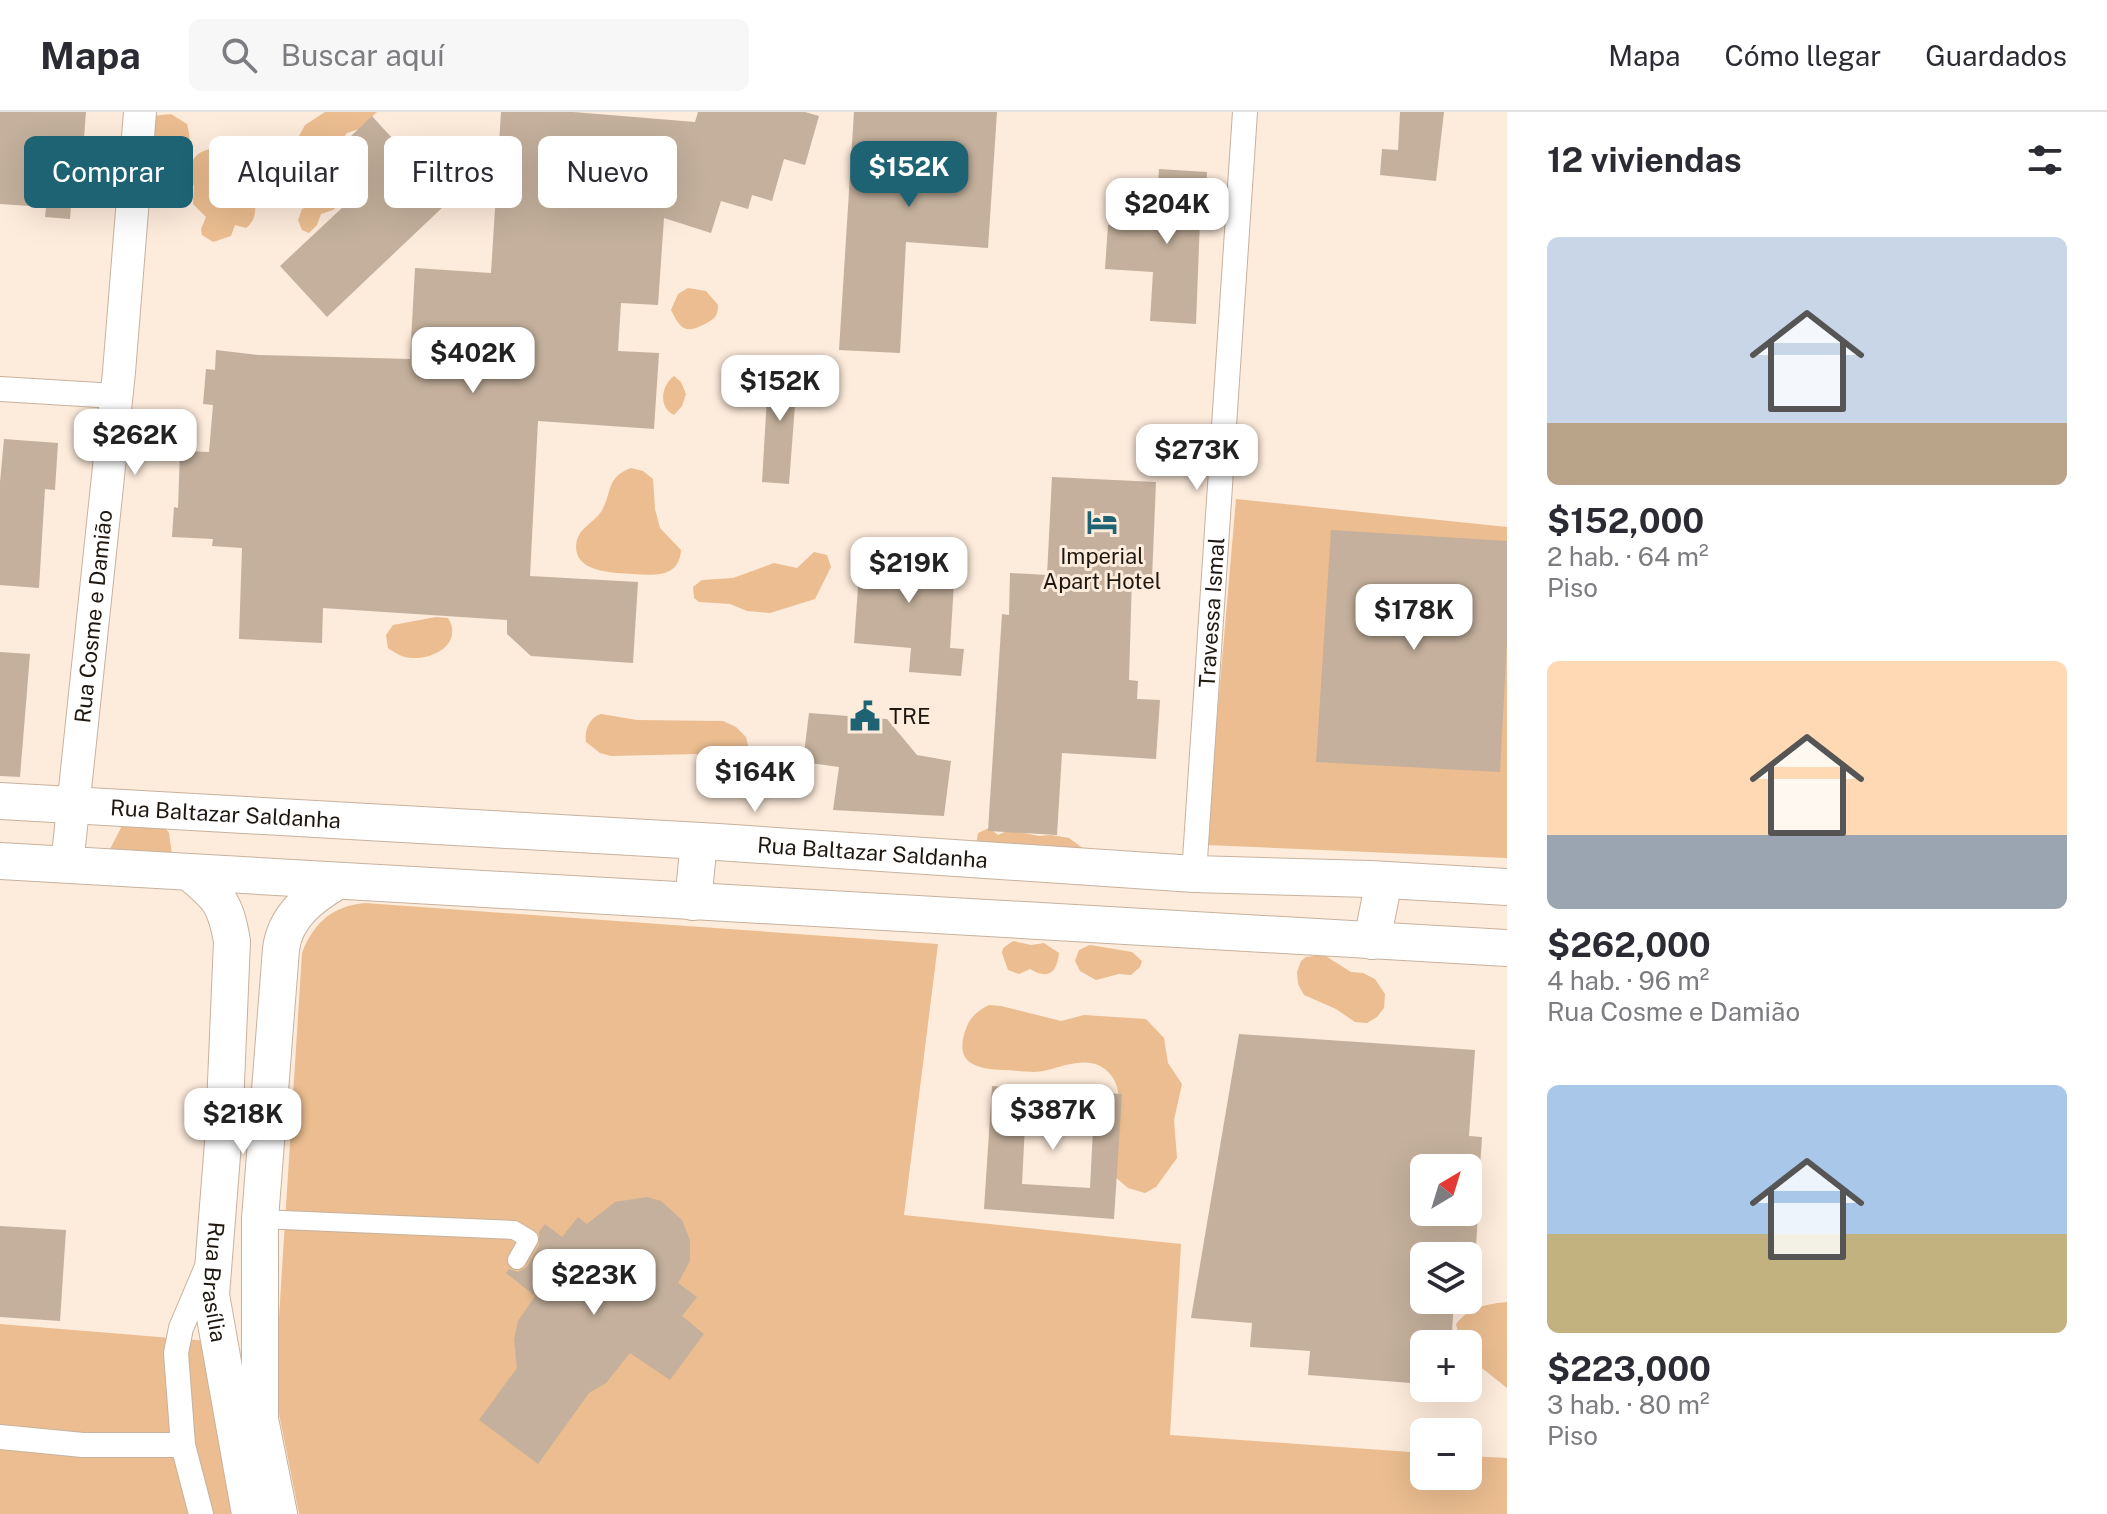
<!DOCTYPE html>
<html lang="es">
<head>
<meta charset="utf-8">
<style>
  body { margin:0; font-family:"Public Sans",sans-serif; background:#f7f7f7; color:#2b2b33; height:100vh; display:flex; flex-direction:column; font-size:30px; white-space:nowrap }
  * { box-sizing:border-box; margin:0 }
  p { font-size:26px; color:#7c7c81 }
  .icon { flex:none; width:44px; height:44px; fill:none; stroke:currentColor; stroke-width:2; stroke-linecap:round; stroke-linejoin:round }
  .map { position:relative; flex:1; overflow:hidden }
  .panel { display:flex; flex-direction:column; background:#fff; width:600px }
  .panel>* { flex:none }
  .banner { position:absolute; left:24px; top:24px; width:760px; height:72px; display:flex; gap:16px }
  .needle { width:52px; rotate:38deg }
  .fabs { position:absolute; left:1410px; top:1042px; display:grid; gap:16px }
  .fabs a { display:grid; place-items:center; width:72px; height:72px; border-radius:12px; background:#fff; box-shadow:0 8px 32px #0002; font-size:40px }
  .price { position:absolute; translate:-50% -68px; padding:0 18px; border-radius:16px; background:#fff; color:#222; font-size:26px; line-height:52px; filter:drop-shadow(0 2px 4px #0008) }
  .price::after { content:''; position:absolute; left:50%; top:48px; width:24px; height:18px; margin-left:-12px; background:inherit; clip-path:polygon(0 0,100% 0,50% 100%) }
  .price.current { background:#1d6374; color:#fff }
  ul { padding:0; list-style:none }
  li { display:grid; align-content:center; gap:16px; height:424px; padding:0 40px }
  li span { display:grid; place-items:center; height:248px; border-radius:12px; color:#555 }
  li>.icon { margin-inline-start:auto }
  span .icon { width:144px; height:144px; fill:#fffc; stroke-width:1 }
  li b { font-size:34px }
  h2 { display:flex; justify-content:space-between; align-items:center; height:96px; padding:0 40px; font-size:34px }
  .chip { padding:0 28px; border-radius:12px; background:#fff; box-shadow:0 8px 32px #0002; font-size:28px; line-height:72px }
  .chip.current { background:#1d6374; color:#fff }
  header { display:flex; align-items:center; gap:48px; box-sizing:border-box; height:112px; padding:0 40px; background:#fff; border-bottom:2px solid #e1e1e2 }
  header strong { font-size:38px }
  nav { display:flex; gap:44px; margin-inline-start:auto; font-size:28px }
  .search { width:560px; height:72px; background:#f7f7f7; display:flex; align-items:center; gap:20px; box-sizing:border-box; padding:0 28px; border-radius:12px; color:#7c7c81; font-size:30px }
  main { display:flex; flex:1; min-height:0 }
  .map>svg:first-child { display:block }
  .green { fill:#ebbd90 }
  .building { fill:#c4b09c; fill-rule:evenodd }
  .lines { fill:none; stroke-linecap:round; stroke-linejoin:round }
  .pedestrian-casing { stroke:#c7b29e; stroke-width:20 }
  .minor-casing { stroke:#c7b29e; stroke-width:26 }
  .tertiary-casing { stroke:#c7b29e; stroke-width:34 }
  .secondary-casing { stroke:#c7b29e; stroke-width:38 }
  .pedestrian { stroke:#fff; stroke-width:18 }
  .minor { stroke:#fff; stroke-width:24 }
  .tertiary { stroke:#fff; stroke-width:32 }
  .secondary { stroke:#fff; stroke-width:36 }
  .labels { text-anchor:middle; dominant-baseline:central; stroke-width:6; stroke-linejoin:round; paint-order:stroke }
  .poi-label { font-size:22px; fill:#1f1810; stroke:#fdebdb }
  .street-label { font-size:22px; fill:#1f1810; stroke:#fdebdb }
</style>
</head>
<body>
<header>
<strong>Mapa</strong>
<div class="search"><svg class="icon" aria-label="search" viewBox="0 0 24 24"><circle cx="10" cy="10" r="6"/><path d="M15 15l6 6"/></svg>Buscar aquí</div>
<nav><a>Mapa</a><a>Cómo llegar</a><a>Guardados</a></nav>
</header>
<main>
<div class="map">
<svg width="1507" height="1402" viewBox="0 0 1507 1402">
  <rect width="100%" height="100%" fill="#fdebdb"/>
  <!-- green -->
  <path class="green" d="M325,0h52l-18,17 -12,4 -17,24 -18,8 -15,18 -11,2 -13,-1 -5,-4 6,-18 19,-15 12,-22z
    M171,2l16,10c3,12 6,25 -7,32l-22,-7 -13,-19 8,-14z
    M210,37l16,9 3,5 -3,17 3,5 26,16c1,11 0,20 -9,27l-11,-3 -4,11 -18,6 -11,-7 -1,-6 5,-12 -13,-13 1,-18 -7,-11c3,-14 9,-23 23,-26z
    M328,72l11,7 3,11 -9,8 -12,4 -4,11 -8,8 -7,-3 -4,-10 4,-11 15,-6 5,-17z
    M688,176l18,3 12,14c0,12 -4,14 -13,19 -20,10 -24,6 -34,-14l7,-16z
    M674,264l7,6 5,12 -4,12 -8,9c-16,-8 -13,-29 0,-39z
    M631,356l12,3 10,8 2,30 5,19 21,22c-2,29 -28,25 -48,24 -19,-1 -64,-1 -56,-34 3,-12 17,-18 24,-28 12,-20 4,-34 30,-44z
    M1236,387l271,28v331l-301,-13z
    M814,440l13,3 4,12 -16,32 -45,14 -23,-2 -17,-7 -31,-2 -5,-4 -1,-11 9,-7 31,-2 41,-15 23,5z
    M436,505l12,1c15,24 -12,41 -35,40 -9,0 -17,-4 -25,-10l-2,-13 7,-10z
    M601,602l36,6 86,1 13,6 10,10 3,12 -7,9 -12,2 -34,-6 -85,2 -11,-3 -14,-11c-2,-12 4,-25 15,-28z
    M124,710l40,4 5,7 3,22 -64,-2z
    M989,716l9,7 11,-5 30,6 12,-1 18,3 15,11 -108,-4 2,-12z
    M365,791l573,41 -34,271 277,29 -11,191 254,18v23h44v-20l39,2v56h-1208l-23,-115 -1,-18 27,-428c12,-31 31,-47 63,-50z
    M1013,829l18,4 13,-2 15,10c-2,20 -11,27 -29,16l-11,5 -11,-4 -6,-17 1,-5z
    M1090,833l42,7 10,9 -2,6 -9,8 -12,-1 -23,6 -16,-9 -5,-10 4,-11z
    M1324,843l27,17 12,1 12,6 10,15 -1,14 -7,9 -10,6 -12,-1 -19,-13 -32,-14 -6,-11 -1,-12 4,-11 5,-4z
    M989,893l12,1 60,15 23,-6 62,4 18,19 4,25 14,21 -8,36 3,38 -21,29 -11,6 -17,-5 -13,-11c1,-24 13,-85 -5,-103 -3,-4 -10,-9 -15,-10 -22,-6 -40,7 -61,8 -10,0 -21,-2 -31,-2 -31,-1 -50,-9 -36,-44 5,-11 12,-16 22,-21z
    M1507,1190v86l-39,-31v-13h-7l-5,-20c14,-17 31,-20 51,-22z
    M0,1212l208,17 35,173h-243z"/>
  <!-- building -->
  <path class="building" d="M0,0h86l-2,26 -8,-1 -6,82 -25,-2 1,-10 -46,-3z
    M501,0h72l122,10 3,-10h107l14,4 -14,49 -21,-6 -12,42 -20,-6 -4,14 -27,-8 -10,32 -47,-15 -6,87 -37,-2 -3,48 41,2 -5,76 -116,-8 -8,155 108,6 -5,81 -102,-7 -24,-22v-14l-184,-12 -1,35 -83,-4 3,-91 -30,-2 1,-7 -41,-2 2,-30 4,1 2,-57 29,1 4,-47 -10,-1 3,-35 9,1 1,-20 43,5 151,4 5,-91 76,5z
    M854,0h143l-9,136 -82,-6 -6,111 -61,-3z
    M1400,0h44l-8,69 -56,-6 2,-26 16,1z
    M372,4l31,34 15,-14 47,50 -138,131 -47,-51 80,-75 -32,-33z
    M1159,57l48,3 -3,49 -4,-1 -4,104 -46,-3 3,-49 -48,-3 3,-44 47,3z
    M769,251l29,2 -9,119 -27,-2z
    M4,327l54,4 -3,47 -10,-1 -6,99 -39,-3v-103z
    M1052,365l104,5 -4,96 -20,-1 -3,103 9,1 -1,18 23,1 -4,59 -94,-6 -5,82 -69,-4 14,-217 7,1 1,-42 37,2z
    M1331,418l176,11v99l-7,132 -184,-10z
    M861,434l95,4 -6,98 14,1 -3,27 -52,-4 2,-24 -57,-5z
    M0,540l30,2 -10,123 -20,-1z
    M809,601l78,6 30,36 34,6 -7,55 -111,-6 6,-43 -36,-5z
    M1239,922l236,16 -6,86 13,1 -2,31h-56v44h54l-2,36h-19v8h-33v44h30l-2,32 -21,-1 -1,13h-6v40l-116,-9 2,-24 -60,-4 2,-24 -61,-5z
    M992,974l130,8 -8,125 -130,-10zM1025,1013l68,4 -3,59 -68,-4z
    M647,1085l14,4 21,19 8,20v21l-12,22 19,14 -15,19 22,18 -34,46 -40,-27 -24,30 -17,10 -51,71 -59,-44 38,-52 -3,-28 4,-19 17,-25 -29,-23 3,-4 9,3 9,-5 12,-22v-13l6,-8 17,13 16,-20 9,7 28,-22z
    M0,1114l66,4 -6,91 -60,-4z"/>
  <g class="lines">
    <!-- pedestrian casing -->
    <g class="pedestrian-casing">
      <path id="pedestrian" d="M260,1107l254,11 15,9 -12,21"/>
    </g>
    <!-- minor casing -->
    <g class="minor-casing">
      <g id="minor">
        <path d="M0,277l115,7"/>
        <path id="s1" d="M1194,762l51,-762"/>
        <path d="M0,1325l83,8h100l-7,-92 5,-25 25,-59"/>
        <path d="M183,1333l18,69"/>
      </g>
    </g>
    <!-- tertiary casing -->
    <g class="tertiary-casing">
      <g id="tertiary">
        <path id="s2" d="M67,753l52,-493 21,-260"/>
      </g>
    </g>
    <!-- secondary casing -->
    <g class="secondary-casing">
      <g id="secondary">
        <path id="s3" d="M0,689l718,41 476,32 176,5 137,8"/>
        <path d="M0,749l1507,87"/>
        <path id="s4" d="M189,760c30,25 36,30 43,69l-8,189 -13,165 39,219"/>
        <path d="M693,790l6,-61"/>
        <path d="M1372,829l12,-61"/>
        <path d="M279,1402l-19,-95v-200l21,-270c4,-32 29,-52 55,-67"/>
      </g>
    </g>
    <!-- pedestrian -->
    <use href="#pedestrian" class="pedestrian"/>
    <!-- minor -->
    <use href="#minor" class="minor"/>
    <!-- tertiary -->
    <use href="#tertiary" class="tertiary"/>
    <!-- secondary -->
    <use href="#secondary" class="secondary"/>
  </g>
  <!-- icons -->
  <defs>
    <g id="hotel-bare" transform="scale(2.4)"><path d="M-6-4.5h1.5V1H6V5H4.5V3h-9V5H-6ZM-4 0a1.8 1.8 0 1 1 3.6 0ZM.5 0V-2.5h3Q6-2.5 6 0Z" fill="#1d6374" stroke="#fdebdb" stroke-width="2.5" paint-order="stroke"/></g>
    <g id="civic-bare" transform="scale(2.4)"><path d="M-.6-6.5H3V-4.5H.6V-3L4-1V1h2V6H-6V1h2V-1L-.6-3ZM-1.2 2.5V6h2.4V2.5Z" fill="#1d6374" stroke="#fdebdb" stroke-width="2.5" paint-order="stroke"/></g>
  </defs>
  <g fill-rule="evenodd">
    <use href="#hotel-bare" x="1102" y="410"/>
    <use href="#civic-bare" x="865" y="604"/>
  </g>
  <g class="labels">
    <!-- poi labels -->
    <g class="poi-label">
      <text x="1102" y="444">Imperial<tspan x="1102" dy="25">Apart Hotel</tspan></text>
      <text x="889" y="604" text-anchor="start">TRE</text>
    </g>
    <!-- street labels -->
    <g class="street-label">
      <text stroke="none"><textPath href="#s1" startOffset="262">Travessa Ismal</textPath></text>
      <text stroke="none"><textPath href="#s2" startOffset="250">Rua Cosme e Damião</textPath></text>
      <text stroke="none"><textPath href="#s3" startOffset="226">Rua Baltazar Saldanha</textPath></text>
      <text stroke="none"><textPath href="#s3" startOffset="874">Rua Baltazar Saldanha</textPath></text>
      <text stroke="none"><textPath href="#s4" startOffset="426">Rua Brasília</textPath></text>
    </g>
  </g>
</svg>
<div class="fabs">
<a><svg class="needle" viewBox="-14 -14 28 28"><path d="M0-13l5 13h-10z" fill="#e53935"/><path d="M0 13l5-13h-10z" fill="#7c7c81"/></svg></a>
<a><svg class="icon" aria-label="layers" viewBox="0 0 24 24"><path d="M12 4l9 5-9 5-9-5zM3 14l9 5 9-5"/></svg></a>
<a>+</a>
<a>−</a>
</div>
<b class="price current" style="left:909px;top:97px">$152K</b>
<b class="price" style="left:1167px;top:134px">$204K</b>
<b class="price" style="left:473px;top:283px">$402K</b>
<b class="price" style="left:780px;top:311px">$152K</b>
<b class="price" style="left:135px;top:365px">$262K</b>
<b class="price" style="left:1197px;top:380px">$273K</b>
<b class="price" style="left:909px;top:493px">$219K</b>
<b class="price" style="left:1414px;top:540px">$178K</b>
<b class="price" style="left:755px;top:702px">$164K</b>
<b class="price" style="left:1053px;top:1040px">$387K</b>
<b class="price" style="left:243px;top:1044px">$218K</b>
<b class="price" style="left:594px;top:1205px">$223K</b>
<div class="banner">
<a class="chip current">Comprar</a>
<a class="chip">Alquilar</a>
<a class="chip">Filtros</a>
<a class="chip">Nuevo</a>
</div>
</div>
<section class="panel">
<h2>12 viviendas<svg class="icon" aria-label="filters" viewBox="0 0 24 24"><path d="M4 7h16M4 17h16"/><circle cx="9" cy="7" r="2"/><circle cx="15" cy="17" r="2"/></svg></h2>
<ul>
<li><span style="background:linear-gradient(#c9d6e8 75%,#b9a48a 0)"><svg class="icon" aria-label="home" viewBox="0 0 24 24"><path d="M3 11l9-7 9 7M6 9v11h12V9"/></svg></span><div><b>$152,000</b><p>2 hab. · 64 m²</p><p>Piso</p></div></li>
<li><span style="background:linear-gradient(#ffd9b3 70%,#9aa5b1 0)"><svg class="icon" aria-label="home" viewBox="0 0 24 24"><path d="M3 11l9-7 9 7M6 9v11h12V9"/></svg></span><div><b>$262,000</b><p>4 hab. · 96 m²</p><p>Rua Cosme e Damião</p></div></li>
<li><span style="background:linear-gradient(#a9c7e8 60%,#c2b280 0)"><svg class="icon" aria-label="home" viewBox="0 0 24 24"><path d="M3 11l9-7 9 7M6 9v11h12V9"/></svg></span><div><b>$223,000</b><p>3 hab. · 80 m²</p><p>Piso</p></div></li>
</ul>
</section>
</main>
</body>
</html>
